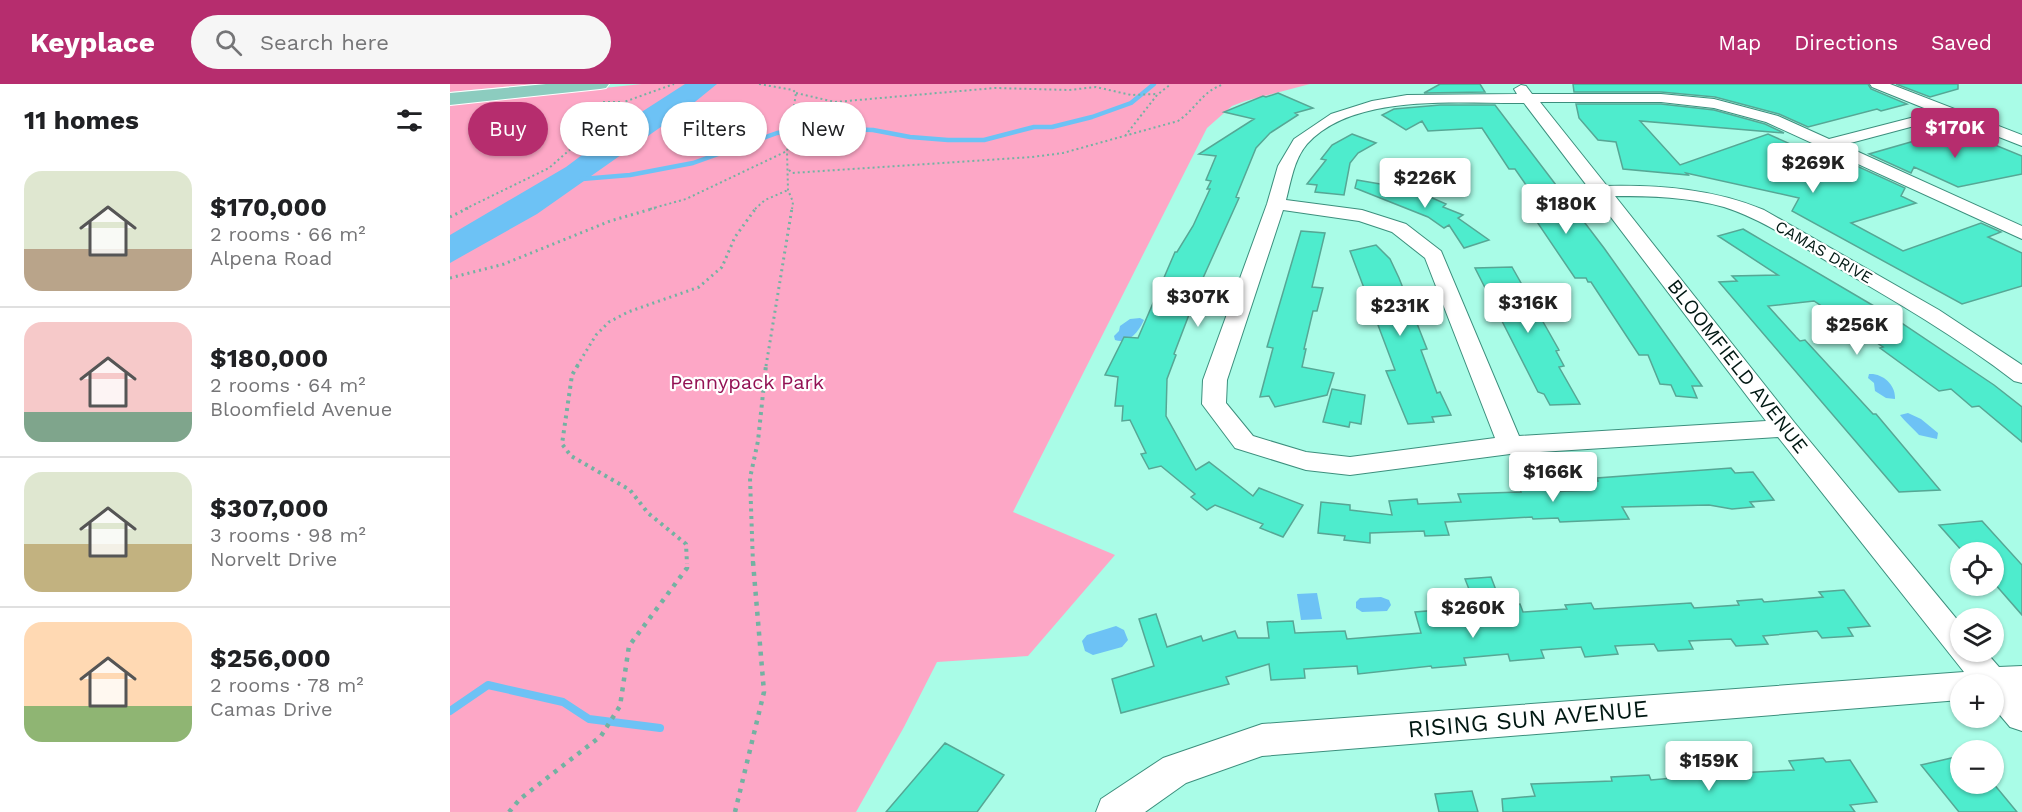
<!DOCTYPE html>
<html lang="en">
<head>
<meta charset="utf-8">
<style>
  body { margin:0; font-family:"Work Sans",sans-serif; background:#f6f6f6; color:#202124; height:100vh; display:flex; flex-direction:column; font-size:22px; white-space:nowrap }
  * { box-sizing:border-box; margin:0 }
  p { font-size:20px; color:#757577 }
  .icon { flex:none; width:33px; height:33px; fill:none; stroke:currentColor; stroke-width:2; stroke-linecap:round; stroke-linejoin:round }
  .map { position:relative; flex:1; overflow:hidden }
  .side { display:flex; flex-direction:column; background:#fff; width:450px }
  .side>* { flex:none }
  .guide { position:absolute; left:18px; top:18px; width:570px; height:54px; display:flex; gap:12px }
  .buttons { position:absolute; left:1500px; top:458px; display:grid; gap:12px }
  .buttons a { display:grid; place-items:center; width:54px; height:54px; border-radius:50%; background:#fff; box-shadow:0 2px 4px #0004; font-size:30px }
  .price { position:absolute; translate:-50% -51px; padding:0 14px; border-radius:6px; background:#fff; color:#222; font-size:20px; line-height:39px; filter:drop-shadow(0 2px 3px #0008) }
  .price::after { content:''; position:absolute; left:50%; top:36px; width:18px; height:14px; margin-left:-9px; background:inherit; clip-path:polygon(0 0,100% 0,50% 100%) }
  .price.current { background:#b62d6e; color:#fff }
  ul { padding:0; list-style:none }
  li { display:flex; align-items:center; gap:18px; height:150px; padding:0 24px }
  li+li { border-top:2px solid #e0e0e0 }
  li span { display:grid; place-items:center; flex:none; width:168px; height:120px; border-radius:18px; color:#555 }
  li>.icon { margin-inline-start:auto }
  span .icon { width:72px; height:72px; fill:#fffc; stroke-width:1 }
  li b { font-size:26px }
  h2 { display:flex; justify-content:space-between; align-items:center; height:72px; padding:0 24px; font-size:26px }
  .chip { padding:0 21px; border-radius:27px; background:#fff; box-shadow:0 2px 4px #0004; font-size:21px; line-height:54px }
  .chip.current { background:#b62d6e; color:#fff }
  header { display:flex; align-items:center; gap:36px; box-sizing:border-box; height:84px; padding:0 30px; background:#b62d6e; color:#fff }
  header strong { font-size:28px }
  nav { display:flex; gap:33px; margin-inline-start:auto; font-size:21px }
  .search { width:420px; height:54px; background:#f6f6f6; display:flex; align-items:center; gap:15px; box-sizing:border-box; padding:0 21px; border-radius:33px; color:#757577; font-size:22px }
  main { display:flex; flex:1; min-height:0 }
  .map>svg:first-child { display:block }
  .green { fill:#fda7c6 }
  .water { fill:#6dc2f5 }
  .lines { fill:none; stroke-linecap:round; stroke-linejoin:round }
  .stream-far1 { stroke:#6dc2f5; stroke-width:4.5 }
  .stream { stroke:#6dc2f5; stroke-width:8 }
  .building { fill:#4eeccd; stroke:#56a795; stroke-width:1.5 }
  .minor-casing { stroke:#3c8f7d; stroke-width:2 }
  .major-casing { stroke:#fff; stroke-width:2 }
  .path-far3 { stroke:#73b2a2; stroke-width:2; stroke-dasharray:2 3; stroke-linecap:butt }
  .path-far2 { stroke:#73b2a2; stroke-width:3; stroke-dasharray:2 4; stroke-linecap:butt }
  .path-far1 { stroke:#73b2a2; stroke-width:4; stroke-dasharray:3 4.5; stroke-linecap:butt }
  .path { stroke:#73b2a2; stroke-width:4.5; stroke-dasharray:4 6; stroke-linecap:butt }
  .minor { fill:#fff; fill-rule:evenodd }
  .major { fill:#8cccbf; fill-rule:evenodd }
  .labels { text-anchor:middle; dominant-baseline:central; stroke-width:4.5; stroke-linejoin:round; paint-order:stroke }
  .far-street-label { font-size:16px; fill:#011813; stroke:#fff }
  .street-label { font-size:20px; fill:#011813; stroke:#fff }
  .park-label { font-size:20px; fill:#931254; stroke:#fff }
  .near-street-label { font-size:24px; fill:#011813; stroke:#fff }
</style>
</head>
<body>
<header>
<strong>Keyplace</strong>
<div class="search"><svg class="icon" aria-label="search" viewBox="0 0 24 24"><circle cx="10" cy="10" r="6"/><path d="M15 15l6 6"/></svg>Search here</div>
<nav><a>Map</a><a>Directions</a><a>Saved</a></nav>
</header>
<main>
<section class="side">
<h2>11 homes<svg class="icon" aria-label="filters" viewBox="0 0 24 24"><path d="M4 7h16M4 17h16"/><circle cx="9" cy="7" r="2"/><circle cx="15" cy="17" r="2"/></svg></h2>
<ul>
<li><span style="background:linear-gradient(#dfe7d0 65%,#b9a48a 0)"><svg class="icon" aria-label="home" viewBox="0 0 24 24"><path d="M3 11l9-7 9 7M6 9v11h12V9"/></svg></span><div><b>$170,000</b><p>2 rooms · 66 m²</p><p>Alpena Road</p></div></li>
<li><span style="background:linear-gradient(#f6c9c9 75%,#7fa58c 0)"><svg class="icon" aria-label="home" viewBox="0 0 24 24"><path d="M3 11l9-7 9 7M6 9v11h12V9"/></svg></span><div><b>$180,000</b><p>2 rooms · 64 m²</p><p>Bloomfield Avenue</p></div></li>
<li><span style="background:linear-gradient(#dfe7d0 60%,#c2b280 0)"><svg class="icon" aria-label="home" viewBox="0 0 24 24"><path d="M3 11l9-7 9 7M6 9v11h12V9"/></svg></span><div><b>$307,000</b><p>3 rooms · 98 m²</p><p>Norvelt Drive</p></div></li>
<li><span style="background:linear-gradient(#ffd9b3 70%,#8fb573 0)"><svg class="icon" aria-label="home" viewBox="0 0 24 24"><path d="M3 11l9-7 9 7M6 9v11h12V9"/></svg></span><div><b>$256,000</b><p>2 rooms · 78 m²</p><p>Camas Drive</p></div></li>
</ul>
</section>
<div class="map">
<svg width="1572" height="728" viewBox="0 0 1572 728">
  <rect width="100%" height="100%" fill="#a9fce7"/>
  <!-- green -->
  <path class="green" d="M0,0h86l-86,8z
    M192,0h668l-65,17 -13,5 -25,22 -194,384 102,43 -87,101 -91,6 -33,65 -48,85h-406v-708z"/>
  <!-- water -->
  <path class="water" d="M235,0h32l-32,26 -148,104 -87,49v-28l116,-68 60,-45z
    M690,234l4,2c-5,11 -15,25 -29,20l-1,-4 5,-5 1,-5 10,-7z
    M1419,290c14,-1 27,11 26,25l-9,-1 -11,-7 -1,-8 -6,-5z
    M1458,329l13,6 17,14 -1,6 -18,-4c-6,-7 -14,-13 -19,-20z
    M867,509l5,26 -21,1 -4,-26z
    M931,513l8,3 2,5 -4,6 -25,1 -6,-4v-6l4,-4z
    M666,542l8,4 4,10 -6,7 -29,8 -8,-4 -3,-10 5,-6z"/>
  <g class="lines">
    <!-- stream-far1 -->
    <path class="stream-far1" d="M132,95l48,-4 63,-12 84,-30 37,-5 59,2 37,7 38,3h36l50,-13h18l40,-10 39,-14 23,-19"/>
    <!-- stream -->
    <path class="stream" d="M0,627l38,-26 75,17 26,17 71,9"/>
  </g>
  <!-- building -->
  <path class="building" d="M990,0h40l5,8 -61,1z
    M1123,0h295l3,5 36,15 -26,7 -4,-2 -69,18 -29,-13 -64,-17 -54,-5h-87z
    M1446,0h62v5l-28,8z
    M828,9l35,15 -18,5 3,2 -28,18 -14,15 -20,49 3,1 -36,80 -29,76 2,1 -9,24 -1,37 30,54 13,-8 44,34 6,-8 44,17 -20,32 -23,-9 3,-4 -48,-19 -8,5 -16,-13 4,-3 -34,-28 -12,3 -8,-15 5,-1 -16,-33 -8,1 1,-15h-8l3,-29 -13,-2 19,-38 14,1 37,-86h2l16,-26 17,-37h-3l4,-8 -5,-1 10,-24 -17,-2 55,-35 -30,-7 39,-16 3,1z
    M1126,20h85l53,6 51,14 19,9 -144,-12 40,44 88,-31 67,30 11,-3 59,27 -4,8 15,7 -65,20 52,28 78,-28 20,9 -13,5 34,16v33l-60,18 -170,-93 7,-13 -113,-25 2,2 -65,-6 -7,-27 -18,-2 -19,-22z
    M990,21h55l109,143 98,138h-10l5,12 -21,-2 -5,-11 -11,-1 -12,-29h-9l-48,-73h-3l-2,-4h-11l-42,-62 11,-1 -3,-3 3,-1 -29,-42h-6l-27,-41 -54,3 -6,-10 -16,9 -24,-15 12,-6z
    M1506,45l66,27v18l-64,13 -44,-20 -3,6 -42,-19z
    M902,50l24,9 -18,10 -8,10 -6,32 -29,-3 2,-7 -10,-1 19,-24 -5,-1 11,-14z
    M907,96l76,13 -3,4 16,7 -3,3 20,8 -5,3 31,22 -25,8 -15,-23 -5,3 -16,-11 -73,-29z
    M1293,145l148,87 103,69 28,22v35l-43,-36 -7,1 -21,-18 -12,2 -59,-43 3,-1 -69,-46 -46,5 28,31 4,4 5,-1 68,74h3l64,76 -41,2 -180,-210 18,-1 -5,-5 46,-1 -60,-39z
    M851,147l24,2 -13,54 11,1 -6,23h-4l-9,38h2l-4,18 32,6 -7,22 -52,12 -6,-11 -9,1 13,-49 -6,-1z
    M926,161l14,14 9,19 28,71 -6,1 16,43 3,-1 11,23 -19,2 2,5 -26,2 -22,-53 9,-1 -45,-119z
    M1062,183l47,83 -3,1 8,15 -5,1 21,37 -30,1 -6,-11 -6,-2 -63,-124z
    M882,305l33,6 -4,29 -11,-2 -1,5 -26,-5z
    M1281,384l4,5 18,-1 21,28 -24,2 4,5 -22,2 -23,-4 -87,2 7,12 -69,3 -2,-4 -25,1 -1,-2 -87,5 4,13 -24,1 -1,-5 -54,2v10l-26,-3 1,-4 -27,-3 3,-31 29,3v5l42,5 -3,-14 28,-2 1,5 43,-2 -3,-8 63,-2 -1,-3 28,-2 2,5 38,-2 -4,-8 14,-1 -1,-3z
    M1532,437l40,44v50l-28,-32v-31h-31l-24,-27z
    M1041,493l11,29 18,-2 3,8 44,-3 -2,-4 26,-2 3,6 97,-6 3,5 45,-3 -2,-4 25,-2 2,3 59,-5 -4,-5 25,-2 26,36 -22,2 5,8 -31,2 -5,-7 -54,5 5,8 -32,2 -5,-7 -42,2 4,8 -35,2 -4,-7 -39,2 3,8 -33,3 -4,-10 -40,3 3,8 -34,3 -2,-7 -44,4 2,7 -34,3 -1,-2 -73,8 -1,-8 -53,3 1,9 -34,2 -2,-16 -43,13 3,7 -108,29 -9,-34 42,-13 -15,-47 17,-5 11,33 34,-11 2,5 32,-10 3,7h31l-2,-16 26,-1 2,12 50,-2 2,8 74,-6 -6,-21 61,-5 -11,-28z
    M495,659l59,32 -27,37h-91z
    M1510,672v27h33l24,29h-58l-38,-47z
    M1373,674l3,4 24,-2 27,42 -27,3 5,7h-352l-1,-13 33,-3 -4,-12 81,-3 -1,-4 38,-2 2,5 55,-5 -2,-3 34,-2 1,3 55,-3 -5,-9z
    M1022,707l6,21h-39l-4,-18z"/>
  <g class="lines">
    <!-- minor casing -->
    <g class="minor-casing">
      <path id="minor" d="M1420,0h20l132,51v11l-74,-29 -105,28 179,81v13l-256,-117 -52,-14 -53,-6h-121l67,84c54,-1 106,3 157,24l175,100 83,55v18l-8,-2c-57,-44 -119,-80 -181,-116 -35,-21 -69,-45 -109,-58 -35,-10 -73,-11 -109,-11l179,226 166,201v28h25l14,16 23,-1v65l-12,-4 -16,-19v-24h-34v16l-698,56 -76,27 -41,29h-49l5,-13 62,-41 99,-34 702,-52 -186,-235 -268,17 -160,21 -44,-5 -71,-22 -33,-44 1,-24 64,-176 11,-38 16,-27 37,-25 41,-13 35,-6 110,-1 -3,-5 7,-4 5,1 6,8h129l53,5 64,17 51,23 105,-27 -62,-25zM1074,19l242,318 -247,15 -78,-185 -35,-27 -44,-14 -76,-10c5,-19 8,-41 21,-56 47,-52 153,-40 217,-41zM833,126l76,11 33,11 33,26 70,180 -145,19 -44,-5 -53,-16 -27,-33 1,-23z"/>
    </g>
    <!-- major casing -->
    <g class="major-casing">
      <path id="major" d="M96,0h63l-3,4 -6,1 -150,16v-12z"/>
    </g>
    <!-- path-far3 -->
    <path class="path-far3" d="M309,0l34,6 3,3 -9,58 1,39 5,12 -1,7
      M346,9l39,9 160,-14 74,2 27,-3 35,8 26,-1
      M153,18h20
      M675,52l32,-41 14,-11
      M339,86l3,3 240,-16 31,-4 115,-32c19,-13 23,-29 46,-37
      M15,125l84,-41 75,-66 50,-18
      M200,125l36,-10 101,-48
      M305,125l10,-9 23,-10"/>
    <!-- path-far2 -->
    <path class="path-far2" d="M0,133l18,-9
      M0,194l54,-14 106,-43 45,-13
      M127,282l19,-31 13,-13 19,-10 71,-25 23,-20 13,-30 21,-29
      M316,282l26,-158"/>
    <!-- path-far1 -->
    <path class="path-far1" d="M128,281l-6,10 -10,69 9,12 59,34 18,23 38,31 1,20
      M303,480l-3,-86 8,-37 8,-76"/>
    <!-- path -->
    <path class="path" d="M59,728l11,-13 81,-63 19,-30 9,-60 58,-78v-6
      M285,728l29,-120 -11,-130"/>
    <!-- minor -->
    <use href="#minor" class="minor"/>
    <!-- major -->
    <use href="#major" class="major"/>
  </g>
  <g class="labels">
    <!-- far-street labels -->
    <g class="far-street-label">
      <text transform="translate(1374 168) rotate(30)">CAMAS DRIVE</text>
    </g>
    <!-- street labels -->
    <g class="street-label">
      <text transform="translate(1288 282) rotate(52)">BLOOMFIELD AVENUE</text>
    </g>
    <!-- park labels -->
    <g class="park-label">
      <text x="297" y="298">Pennypack Park</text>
    </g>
    <!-- near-street labels -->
    <g class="near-street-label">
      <text transform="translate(1078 635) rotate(-5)">RISING SUN AVENUE</text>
    </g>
  </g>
</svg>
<div class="buttons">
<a><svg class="icon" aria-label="locate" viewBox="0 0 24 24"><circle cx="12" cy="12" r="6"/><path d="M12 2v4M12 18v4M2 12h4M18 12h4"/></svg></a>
<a><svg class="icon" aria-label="layers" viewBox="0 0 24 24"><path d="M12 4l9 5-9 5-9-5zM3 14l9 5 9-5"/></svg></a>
<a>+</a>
<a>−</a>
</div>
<b class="price current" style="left:1505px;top:75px">$170K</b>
<b class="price" style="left:1363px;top:110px">$269K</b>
<b class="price" style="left:975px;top:125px">$226K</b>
<b class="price" style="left:1116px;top:151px">$180K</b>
<b class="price" style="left:748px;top:244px">$307K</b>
<b class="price" style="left:1078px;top:250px">$316K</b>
<b class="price" style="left:950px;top:253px">$231K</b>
<b class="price" style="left:1407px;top:272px">$256K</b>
<b class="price" style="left:1103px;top:419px">$166K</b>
<b class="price" style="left:1023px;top:555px">$260K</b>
<b class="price" style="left:1259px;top:708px">$159K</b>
<div class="guide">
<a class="chip current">Buy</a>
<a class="chip">Rent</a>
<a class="chip">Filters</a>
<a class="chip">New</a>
</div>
</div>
</main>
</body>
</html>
